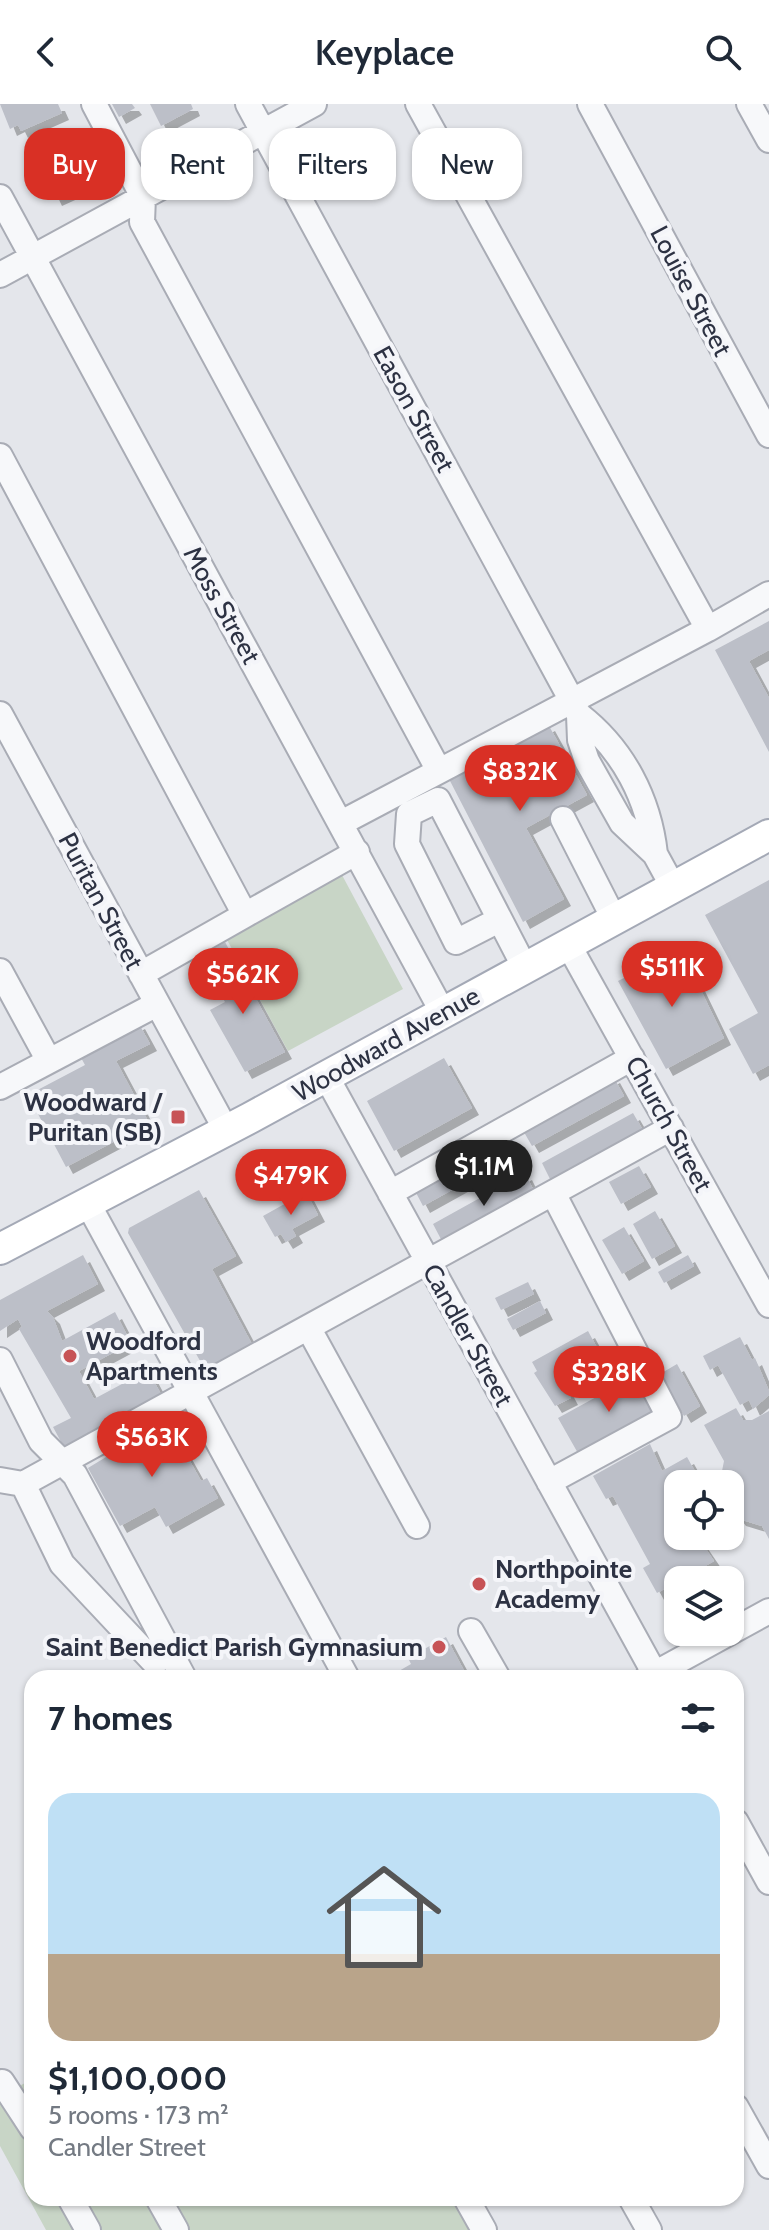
<!DOCTYPE html>
<html lang="en">
<head>
<meta charset="utf-8">
<style>
  body { margin:0; font-family:Cabin,sans-serif; background:#f2f2f3; color:#1f2937; height:100vh; display:flex; flex-direction:column; font-size:30px; white-space:nowrap }
  * { box-sizing:border-box; margin:0 }
  p { font-size:26px; color:#747a83 }
  .icon { flex:none; width:44px; height:44px; fill:none; stroke:currentColor; stroke-width:2; stroke-linecap:round; stroke-linejoin:round }
  .map { position:relative; flex:1; overflow:hidden }
  .details { position:absolute; left:24px; top:1566px; width:720px; height:536px; display:flex; flex-direction:column; background:#fff; border-radius:24px; box-shadow:0 2px 6px #0004 }
  .details>* { flex:none }
  .banner { position:absolute; left:24px; top:24px; width:722px; height:72px; display:flex; gap:16px }
  .buttons { position:absolute; left:664px; top:1366px; display:grid; gap:16px }
  .buttons a { display:grid; place-items:center; width:80px; height:80px; border-radius:16px; background:#fff; box-shadow:0 2px 6px #0004; font-size:40px }
  .price { position:absolute; translate:-50% -68px; padding:0 18px; border-radius:28px; background:#d93025; color:#fff; font-size:26px; line-height:52px; filter:drop-shadow(0 2px 4px #0008) }
  .price::after { content:''; position:absolute; left:50%; top:48px; width:24px; height:18px; margin-left:-12px; background:inherit; clip-path:polygon(0 0,100% 0,50% 100%) }
  .price.active { background:#222; color:#fff }
  ul { padding:0; list-style:none }
  li { display:grid; align-content:center; gap:16px; height:424px; padding:0 24px }
  li span { display:grid; place-items:center; height:248px; border-radius:24px; color:#555 }
  li>.icon { margin-inline-start:auto }
  span .icon { width:144px; height:144px; fill:#fffc; stroke-width:1 }
  li b { font-size:34px }
  h2 { display:flex; justify-content:space-between; align-items:center; height:96px; padding:0 24px; font-size:34px }
  .pill { padding:0 28px; border-radius:24px; background:#fff; box-shadow:0 2px 6px #0004; font-size:28px; line-height:72px }
  .pill.active { background:#d93025; color:#fff }
  header { display:flex; justify-content:space-between; align-items:center; height:104px; padding:0 24px; background:#fff; font-size:36px; font-weight:600 }
  .map>svg:first-child { display:block }
  .green { fill:#c8d5c6 }
  .building { fill:#bcbfc8; filter:url(#shadow) }
  .lines { fill:none; stroke-linecap:round; stroke-linejoin:round }
  .minor-casing { stroke:#a9acb5; stroke-width:28 }
  .major-casing { stroke:#a4a9b6; stroke-width:34 }
  .minor { stroke:#f7f8fa; stroke-width:24 }
  .major { stroke:#fff; stroke-width:30 }
  .poi-dot { fill:#c75356; stroke:#f4f5f9; stroke-width:3 }
  .labels { text-anchor:middle; dominant-baseline:central; stroke-width:8; stroke-linejoin:round; paint-order:stroke }
  .street-label { font-size:26px; fill:#2d3243; stroke:#f4f5f9 }
  .poi-label { font-size:26px; font-weight:bold; fill:#2d3243; stroke:#f4f5f9; text-anchor:end }
</style>
</head>
<body>
<header><svg class="icon" aria-label="back" viewBox="0 0 24 24"><path d="M15 5l-7 7 7 7"/></svg>Keyplace<svg class="icon" aria-label="search" viewBox="0 0 24 24"><circle cx="10" cy="10" r="6"/><path d="M15 15l6 6"/></svg></header>
<div class="map">
<svg width="769" height="2126" viewBox="0 0 769 2126">
  <defs>
    <filter id="shadow"><feDropShadow dx="7" dy="7" stdDeviation="0" flood-color="#0004"/></filter>
  </defs>
  <rect width="100%" height="100%" fill="#e4e6eb"/>
  <!-- green -->
  <path class="green" d="M342,771l61,114 -115,62 -62,-113z
    M32,1975v119h421l17,32h-424l-46,-84v-49z"/>
  <!-- building -->
  <path class="building" d="M0,0h58l4,9 -41,18 -3,-6 -8,4z
    M112,0h20l3,4 -16,9z
    M150,0h41l2,5 -32,17z
    M53,25l14,29 -26,12 -13,-30z
    M87,54l10,22 -42,19 -10,-21z
    M769,517v29l-20,11 20,37v54l-54,-102z
    M548,620l39,71 -61,33 38,71 -41,23 -74,-143z
    M769,776v185l-16,9 -24,-45 29,-16 -53,-98z
    M225,838l60,110 -40,20 -35,-62 15,-8 -5,-9 10,-5 -20,-37z
    M681,845l43,89 -58,31 -48,-88z
    M138,918l12,22 -34,17 33,62 -83,44 -38,-72 57,-30 -6,-11z
    M444,954l28,50 -78,43 -27,-50z
    M613,972l11,20 -92,50 -11,-19z
    M633,1009l11,19 -92,51 -10,-20z
    M505,1032l10,19 -92,51 -10,-19z
    M639,1062l12,21 -30,17 -12,-22z
    M525,1069l10,20 -92,50 -10,-19z
    M199,1086l37,66 -24,13 43,81 -47,25 -80,-142 1,-5z
    M306,1088l12,23 -26,14 4,7 -10,6 -5,-8 -6,3 -12,-21z
    M655,1107l20,35 -23,13 -19,-35z
    M624,1123l20,34 -22,13 -20,-34z
    M83,1151l15,29 -51,27 6,6 9,24 53,-29 16,31 -52,28 15,28 54,-29 16,30 -97,53 -14,-26 18,-9 -52,-89 3,-2 -4,-8 -18,12v-31z
    M688,1151l6,11 -30,17 -6,-11z
    M528,1178l6,12 -33,16 -6,-12z
    M540,1197l6,12 -33,17 -6,-11z
    M588,1227l20,37 -13,7 -5,-8 -27,16 8,15 -16,8 -21,-33 3,-2 -5,-9z
    M740,1233l12,23 3,-2 14,33v4l-16,14 -4,-9 -9,5 -22,-40 -8,5 -7,-14z
    M677,1260l23,42 -16,10 -24,-42z
    M640,1269l20,38 -81,44 -21,-37z
    M736,1304l7,12h9l17,-9v128l-7,-13 -23,-7 -9,-12v-23h-11l-4,-9 7,-4 2,-10 -20,-36z
    M167,1316l34,61 6,-3 11,20 -52,29 -11,-20 -35,19 -32,-58z
    M650,1340l12,27 25,-14 15,27h-24v52h19l17,25 -57,32 -14,-25 7,-4 -37,-68 -7,3 -13,-23z
    M446,1533l22,41h-74l-2,-3 19,-11 -3,-6z"/>
  <g class="lines">
    <!-- minor casing -->
    <g class="minor-casing">
      <path id="minor" d="M94,0l49,93 -1,25 296,547
        M248,0l324,597 7,14 1,25 7,21 35,62 33,31 18,33
        M590,0l179,331
        M749,0l20,36
        M0,93l443,816
        M0,171l314,-171
        M0,352l245,459 -104,59
        M708,525l61,-35
        M0,610l226,416
        M579,611c44,34 70,84 76,139
        M563,715l51,100
        M341,719l367,-194 -290,-525
        M245,811l112,-63
        M499,816l-43,22 -49,-98 2,-30 29,-14 87,168
        M568,840l201,361
        M0,867l49,90
        M326,972l331,602
        M0,983l157,-83
        M390,1089l242,-135
        M87,1098l260,476
        M309,1225l108,197
        M0,1256l41,81 34,34 109,203
        M0,1376l23,4 648,-356
        M549,1378l120,-65 -116,-224
        M23,1380l39,80 92,98 17,-9
        M471,1527l27,47
        M647,1574l122,-67
        M736,1718l33,60
        M2,1978l30,46
        M736,2003l33,59
        M70,2094l18,32
        M158,2094l18,32
        M466,2094l18,32
        M631,2094l18,32"/>
    </g>
    <!-- major casing -->
    <g class="major-casing">
      <path id="major" d="M0,1145l250,-131 519,-283"/>
    </g>
    <!-- minor -->
    <use href="#minor" class="minor"/>
    <!-- major -->
    <use href="#major" class="major"/>
  </g>
  <!-- markers -->
  <g class="poi-dot">
    <rect x="170" y="1005" width="16" height="16" rx="4"/>
    <circle cx="70" cy="1252" r="8"/>
    <circle cx="479" cy="1480" r="8"/>
    <circle cx="439" cy="1543" r="8"/>
  </g>
  <g class="labels">
    <!-- street labels -->
    <g class="street-label">
      <text transform="translate(691 187) rotate(62)">Louise Street</text>
      <text transform="translate(414 305) rotate(61)">Eason Street</text>
      <text transform="translate(222 501) rotate(61)">Moss Street</text>
      <text transform="translate(101 797) rotate(62)">Puritan Street</text>
      <text transform="translate(386 940) rotate(-29)">Woodward Avenue</text>
      <text transform="translate(669 1020) rotate(61)">Church Street</text>
      <text transform="translate(468 1231) rotate(61)">Candler Street</text>
    </g>
    <!-- poi labels -->
    <g class="poi-label">
      <text x="162" y="998">Woodward /<tspan x="162" dy="30">Puritan (SB)</tspan></text>
      <text x="86" y="1237" text-anchor="start">Woodford<tspan x="86" dy="30">Apartments</tspan></text>
      <text x="495" y="1465" text-anchor="start">Northpointe<tspan x="495" dy="30">Academy</tspan></text>
      <text x="423" y="1543">Saint Benedict Parish Gymnasium</text>
    </g>
  </g>
</svg>
<div class="buttons">
<a><svg class="icon" aria-label="locate" viewBox="0 0 24 24"><circle cx="12" cy="12" r="6"/><path d="M12 2v4M12 18v4M2 12h4M18 12h4"/></svg></a>
<a><svg class="icon" aria-label="layers" viewBox="0 0 24 24"><path d="M12 4l9 5-9 5-9-5zM3 14l9 5 9-5"/></svg></a>
</div>
<b class="price" style="left:520px;top:709px">$832K</b>
<b class="price" style="left:672px;top:905px">$511K</b>
<b class="price" style="left:243px;top:912px">$562K</b>
<b class="price active" style="left:484px;top:1104px">$1.1M</b>
<b class="price" style="left:291px;top:1113px">$479K</b>
<b class="price" style="left:609px;top:1310px">$328K</b>
<b class="price" style="left:152px;top:1375px">$563K</b>
<div class="banner">
<a class="pill active">Buy</a>
<a class="pill">Rent</a>
<a class="pill">Filters</a>
<a class="pill">New</a>
</div>
<section class="details">
<h2>7 homes<svg class="icon" aria-label="filters" viewBox="0 0 24 24"><path d="M4 7h16M4 17h16"/><circle cx="9" cy="7" r="2"/><circle cx="15" cy="17" r="2"/></svg></h2>
<ul>
<li><span style="background:linear-gradient(#bfe0f5 65%,#b9a48a 0)"><svg class="icon" aria-label="home" viewBox="0 0 24 24"><path d="M3 11l9-7 9 7M6 9v11h12V9"/></svg></span><div><b>$1,100,000</b><p>5 rooms · 173 m²</p><p>Candler Street</p></div></li>
</ul>
</section>
</div>
</body>
</html>
